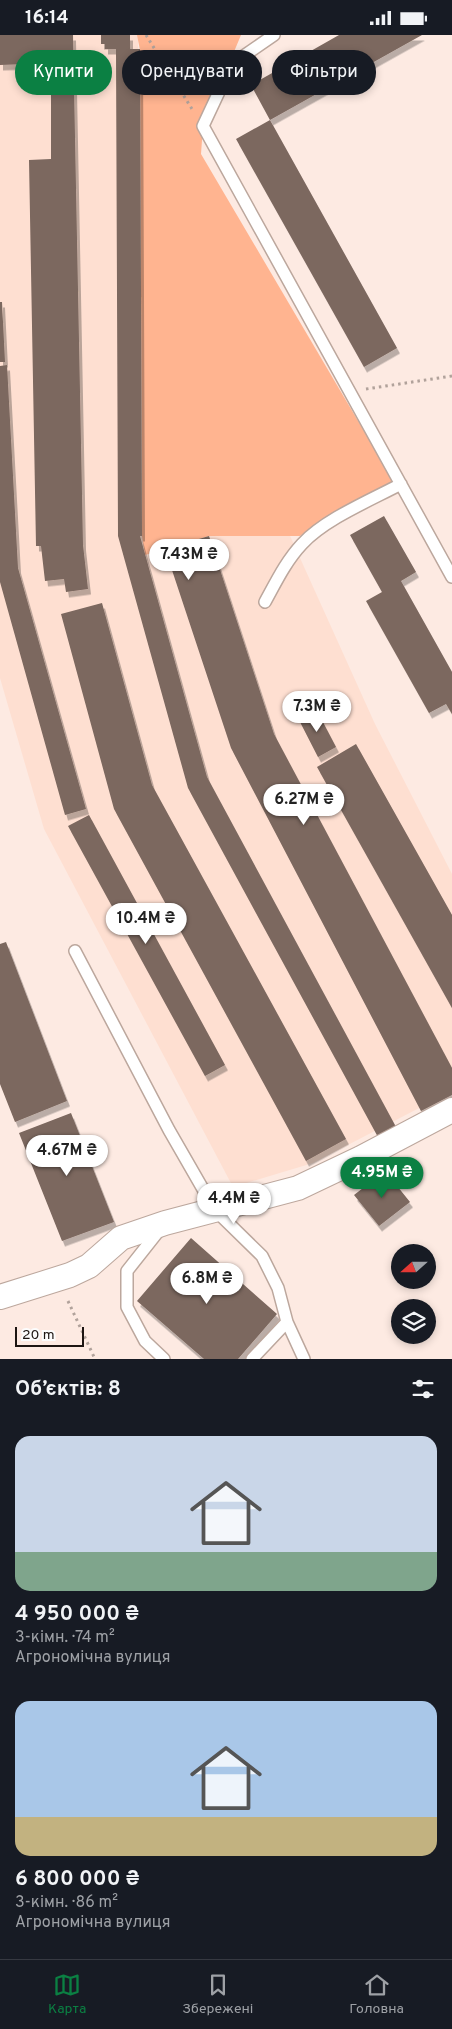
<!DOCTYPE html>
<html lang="uk">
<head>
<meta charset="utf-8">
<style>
  body { margin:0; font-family:Overpass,sans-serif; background:#242831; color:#f1f3f6; height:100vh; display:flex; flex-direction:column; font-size:19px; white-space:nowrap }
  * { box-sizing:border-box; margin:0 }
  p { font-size:16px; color:#9ea1a6 }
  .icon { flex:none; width:28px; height:28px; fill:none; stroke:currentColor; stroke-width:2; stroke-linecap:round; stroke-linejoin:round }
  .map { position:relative; height:1324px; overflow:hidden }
  .drawer { display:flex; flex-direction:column; background:#171b24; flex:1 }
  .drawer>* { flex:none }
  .banner { position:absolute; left:15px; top:15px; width:422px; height:45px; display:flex; gap:10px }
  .needle { width:32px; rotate:249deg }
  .fabs { position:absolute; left:391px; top:1209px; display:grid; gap:10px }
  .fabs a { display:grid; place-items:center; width:45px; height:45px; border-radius:50%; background:#171b24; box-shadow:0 2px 8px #0003; font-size:25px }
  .scale { position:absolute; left:15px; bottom:12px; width:69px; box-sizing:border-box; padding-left:5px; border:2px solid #1d1512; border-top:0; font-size:14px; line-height:18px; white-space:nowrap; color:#1d1512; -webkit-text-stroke:4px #fcfcfc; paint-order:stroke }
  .price { position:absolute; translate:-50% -42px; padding:0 11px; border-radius:18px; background:#fff; color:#222; font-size:16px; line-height:32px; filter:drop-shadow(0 1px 2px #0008) }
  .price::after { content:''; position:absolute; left:50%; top:30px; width:15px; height:11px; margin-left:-8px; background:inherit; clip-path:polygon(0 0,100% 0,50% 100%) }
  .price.current { background:#0b8043; color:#fff }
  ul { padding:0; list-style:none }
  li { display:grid; align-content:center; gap:10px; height:265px; padding:0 15px }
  li span { display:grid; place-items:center; height:155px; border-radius:15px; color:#555 }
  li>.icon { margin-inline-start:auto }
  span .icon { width:90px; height:90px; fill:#fffc; stroke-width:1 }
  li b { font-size:21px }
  h2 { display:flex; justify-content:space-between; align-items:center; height:60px; padding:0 15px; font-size:21px }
  .tag { padding:0 18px; border-radius:22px; background:#171b24; box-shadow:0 2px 8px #0003; font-size:18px; line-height:45px }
  .tag.current { background:#0b8043; color:#fff }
  .status { display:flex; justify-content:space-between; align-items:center; height:35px; padding:0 25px; background:#171b24; direction:ltr }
  .status svg { height:14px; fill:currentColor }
  .dock { display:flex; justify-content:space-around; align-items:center; height:70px; border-top:1px solid #363941; background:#171b24; font-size:14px; color:#9ea1a6 }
  .dock a { display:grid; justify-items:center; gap:2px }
  .dock .current { color:#0b8043 }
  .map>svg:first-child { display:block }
  .built { fill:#fedfd1 }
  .green { fill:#ffb490 }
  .building { fill:#7b675e; filter:url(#shadow) }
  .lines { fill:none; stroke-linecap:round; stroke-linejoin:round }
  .service-casing { stroke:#bca79d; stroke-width:14 }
  .minor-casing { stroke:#bca79d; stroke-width:26 }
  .path { stroke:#b1a29b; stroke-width:3; stroke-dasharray:2.5 4; stroke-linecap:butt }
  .service { stroke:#fff; stroke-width:11 }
  .minor { stroke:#fff; stroke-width:24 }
</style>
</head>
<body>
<div class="status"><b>16:14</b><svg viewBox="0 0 49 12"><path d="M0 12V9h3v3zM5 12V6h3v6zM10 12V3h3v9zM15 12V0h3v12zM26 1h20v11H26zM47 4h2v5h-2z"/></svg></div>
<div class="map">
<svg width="452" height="1324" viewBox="0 0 452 1324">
  <defs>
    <filter id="shadow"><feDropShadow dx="3" dy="5.5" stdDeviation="0" flood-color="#0004"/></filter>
  </defs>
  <rect width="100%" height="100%" fill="#fdeae2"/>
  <!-- built -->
  <path class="built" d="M0,0h138v494l134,-33 103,228 77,150v217l-139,72 -80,24 -189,-358 -44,-151z"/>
  <!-- green -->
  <path class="green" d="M137,0h104l-38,91 -2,28 193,328 -71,37 -23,17h-91l-64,19 -3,-19 -2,-486z"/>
  <!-- building -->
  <path class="building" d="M0,0h73l10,510 5,44 -22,3 -2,-13 -19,2 -4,-35h-5l-7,-386 22,-1v-96l-51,2z
    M101,0h29v14h10l2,487h-2l67,241 189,350 -18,10 -190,-349 -70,-252 -2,-487h-11v-5h-4z
    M339,0h83l-152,85 -19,-35z
    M270,85l127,228 -33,19 -128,-228z
    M0,267h2l3,60h-5z
    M7,330l11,203 68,241 -21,6 -65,-233v-216z
    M384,481l32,56 -15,9 51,91v42l-6,-10 -17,9 -63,-112 16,-9 -32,-57z
    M209,501l65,198 178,334v27l-31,16 -190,-363 -66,-199z
    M102,568l50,182 194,354 -40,22 -192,-352 -53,-195z
    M316,674l20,38 -18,10 -20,-39z
    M356,709l96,171v93l-135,-241z
    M89,780l136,250 -20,11 -137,-250z
    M6,907l61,159 -52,21 -15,-38v-140z
    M71,1078l43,109 -52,19 -43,-108z
    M385,1136l25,31 -31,24 -25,-31z
    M191,1203l86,76 -39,45h-34l-67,-58z"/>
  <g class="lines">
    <!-- service casing -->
    <g class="service-casing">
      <path id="service" d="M274,0l-42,29 -29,62 249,451
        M265,567c11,-20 21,-41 37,-58 23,-25 69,-44 99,-60
        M75,916l94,179 46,80 47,46 16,32 9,34 17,37
        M161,1193l-34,43v36l18,34 19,18
        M252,1324l35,-37"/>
    </g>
    <!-- minor casing -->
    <g class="minor-casing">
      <path id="minor" d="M0,1262l70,-22 19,-9 32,-28 44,-15 133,-35 63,-30 91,-48"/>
    </g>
    <!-- path -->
    <path class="path" d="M146,0l46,74
      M366,354l86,-13
      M68,1266l27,58"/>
    <!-- service -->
    <use href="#service" class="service"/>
    <!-- minor -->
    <use href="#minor" class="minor"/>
  </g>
</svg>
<div class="fabs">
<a><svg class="needle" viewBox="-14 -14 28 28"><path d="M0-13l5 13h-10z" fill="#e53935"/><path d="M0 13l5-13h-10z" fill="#9ea1a6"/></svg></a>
<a><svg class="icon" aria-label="layers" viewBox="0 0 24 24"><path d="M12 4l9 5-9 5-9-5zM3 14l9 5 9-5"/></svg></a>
</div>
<div class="scale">20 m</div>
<b class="price" style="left:189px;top:546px">7.43M ₴</b>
<b class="price" style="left:317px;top:698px">7.3M ₴</b>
<b class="price" style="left:304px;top:791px">6.27M ₴</b>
<b class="price" style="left:146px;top:910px">10.4M ₴</b>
<b class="price" style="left:67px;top:1142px">4.67M ₴</b>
<b class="price current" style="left:382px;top:1164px">4.95M ₴</b>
<b class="price" style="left:234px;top:1190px">4.4M ₴</b>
<b class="price" style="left:207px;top:1270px">6.8M ₴</b>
<div class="banner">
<a class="tag current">Купити</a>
<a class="tag">Орендувати</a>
<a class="tag">Фільтри</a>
</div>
</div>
<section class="drawer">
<h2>Об’єктів: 8<svg class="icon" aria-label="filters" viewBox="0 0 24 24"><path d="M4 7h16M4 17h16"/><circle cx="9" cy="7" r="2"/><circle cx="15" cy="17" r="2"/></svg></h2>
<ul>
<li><span style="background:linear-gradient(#c9d6e8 75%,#7fa58c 0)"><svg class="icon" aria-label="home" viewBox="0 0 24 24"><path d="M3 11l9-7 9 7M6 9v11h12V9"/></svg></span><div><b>4 950 000 ₴</b><p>3-кімн. · 74 m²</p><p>Агрономічна вулиця</p></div></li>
<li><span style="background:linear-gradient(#a9c7e8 75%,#c2b280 0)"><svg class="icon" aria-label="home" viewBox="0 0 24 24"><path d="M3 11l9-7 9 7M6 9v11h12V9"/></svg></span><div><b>6 800 000 ₴</b><p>3-кімн. · 86 m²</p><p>Агрономічна вулиця</p></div></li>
</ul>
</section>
<nav class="dock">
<a class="current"><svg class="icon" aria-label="map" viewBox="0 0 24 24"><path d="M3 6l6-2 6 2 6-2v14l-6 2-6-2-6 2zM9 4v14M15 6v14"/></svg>Карта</a>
<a><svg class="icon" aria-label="saved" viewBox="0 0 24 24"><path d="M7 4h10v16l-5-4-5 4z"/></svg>Збережені</a>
<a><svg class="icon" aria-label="home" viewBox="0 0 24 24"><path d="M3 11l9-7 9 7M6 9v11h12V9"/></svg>Головна</a>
</nav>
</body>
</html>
